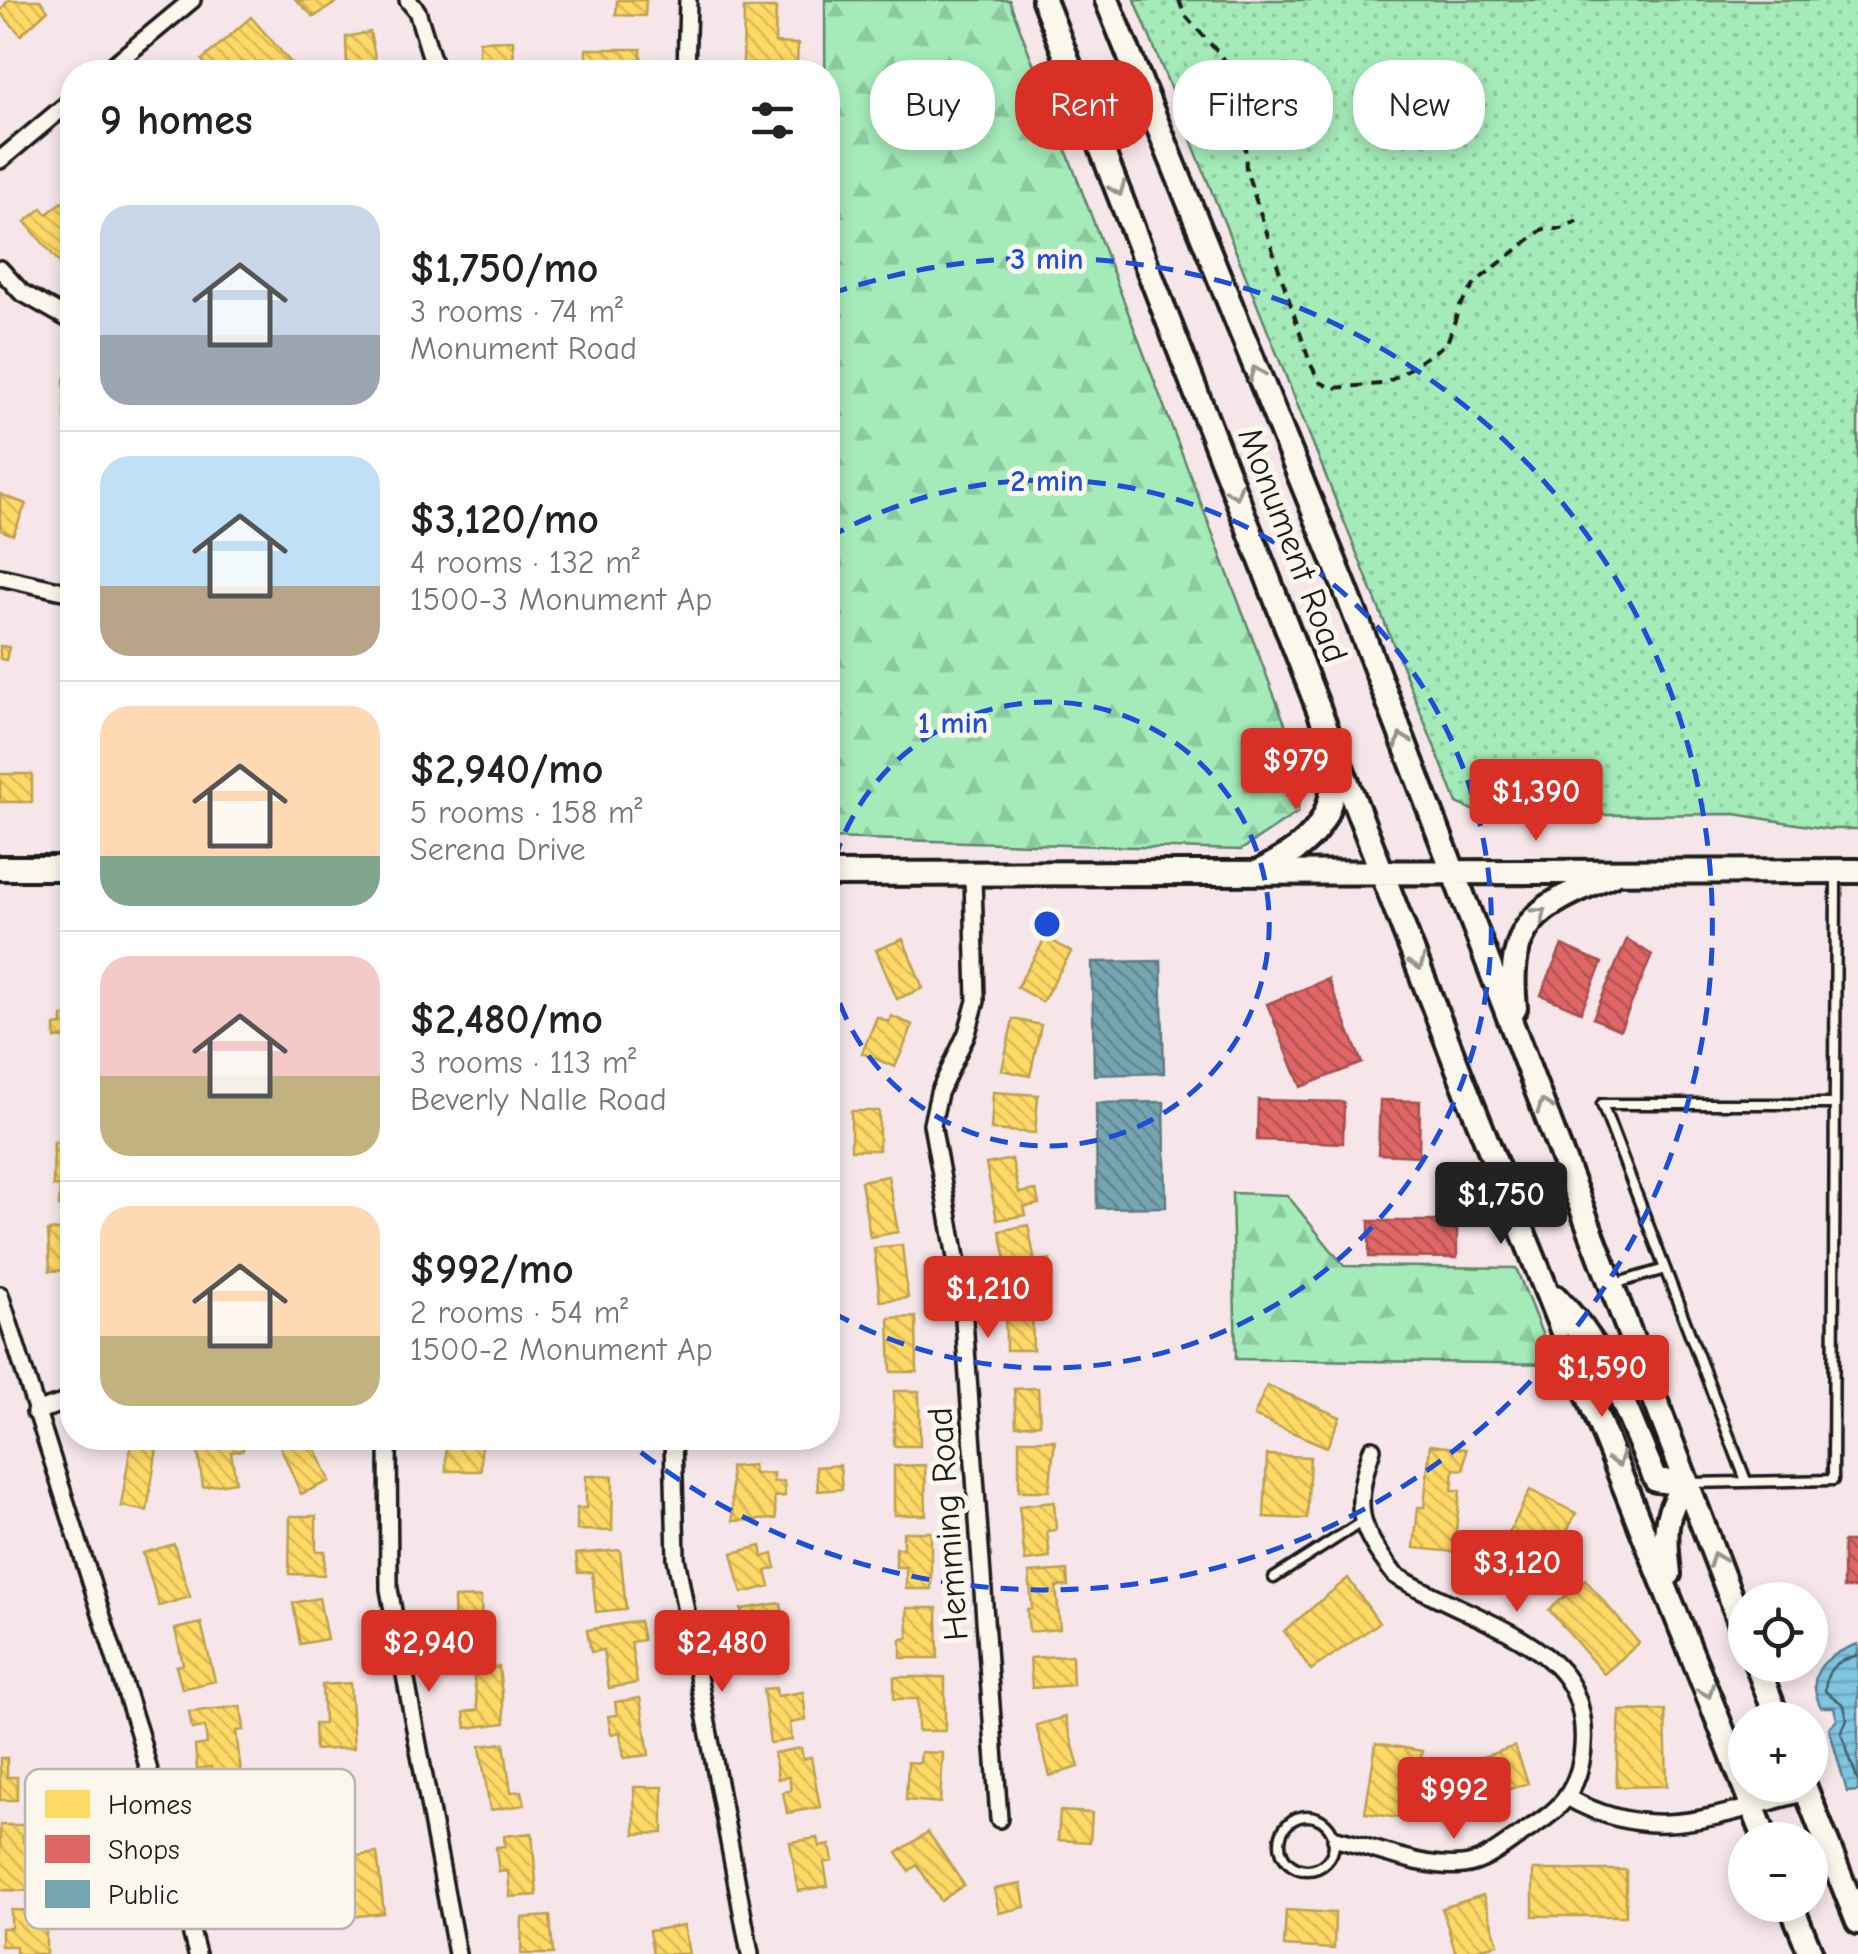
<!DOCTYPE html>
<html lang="en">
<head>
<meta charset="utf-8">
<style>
  body { margin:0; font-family:"Comic Neue",sans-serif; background:#f2f2f2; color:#222; height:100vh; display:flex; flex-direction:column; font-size:38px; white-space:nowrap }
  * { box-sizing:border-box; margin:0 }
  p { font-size:32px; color:#767676 }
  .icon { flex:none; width:55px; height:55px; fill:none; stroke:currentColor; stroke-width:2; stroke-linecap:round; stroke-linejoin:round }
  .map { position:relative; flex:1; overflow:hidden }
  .sheet { position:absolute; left:60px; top:60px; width:780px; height:1390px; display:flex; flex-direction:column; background:#fff; border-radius:40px; box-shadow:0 5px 15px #0003 }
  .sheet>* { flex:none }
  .guide { position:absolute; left:870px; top:60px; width:838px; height:90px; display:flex; gap:20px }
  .tools { position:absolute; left:1728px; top:1582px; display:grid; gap:20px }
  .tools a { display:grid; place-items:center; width:100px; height:100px; border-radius:50%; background:#fff; box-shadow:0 5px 15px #0003; font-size:50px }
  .price { position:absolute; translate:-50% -85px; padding:0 22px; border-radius:10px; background:#d93025; color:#fff; font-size:32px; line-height:65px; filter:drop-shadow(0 2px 5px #0008) }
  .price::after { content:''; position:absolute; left:50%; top:60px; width:30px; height:22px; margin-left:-15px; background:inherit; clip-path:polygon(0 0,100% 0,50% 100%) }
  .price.on { background:#222; color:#fff }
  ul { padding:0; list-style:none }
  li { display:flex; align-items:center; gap:30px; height:250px; padding:0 40px }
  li+li { border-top:2px solid #e0e0e0 }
  li span { display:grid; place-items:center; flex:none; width:280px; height:200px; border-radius:30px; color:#555 }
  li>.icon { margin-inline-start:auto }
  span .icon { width:120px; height:120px; fill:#fffc; stroke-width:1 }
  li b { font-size:42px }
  h2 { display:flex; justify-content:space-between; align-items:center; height:120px; padding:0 40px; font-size:42px }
  .chip { padding:0 35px; border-radius:40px; background:#fff; box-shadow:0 5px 15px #0003; font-size:35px; line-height:90px }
  .chip.on { background:#d93025; color:#fff }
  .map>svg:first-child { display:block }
  .grass { fill:url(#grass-dots); stroke:#60846a; stroke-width:2.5 }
  .forest { fill:url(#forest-firs); stroke:#60846a; stroke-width:2.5 }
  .water { fill:url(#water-rules); stroke:#578192; stroke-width:2.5 }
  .homes { fill:url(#homes-back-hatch); stroke:#bba050; stroke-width:2.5 }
  .shops { fill:url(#shops-back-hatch); stroke:#a55050; stroke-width:2.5 }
  .public { fill:url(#public-back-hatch); stroke:#5b7c83; stroke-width:2.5 }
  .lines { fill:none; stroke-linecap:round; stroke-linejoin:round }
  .shore { stroke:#445f6a; stroke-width:2.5 }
  .service-casing { stroke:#1c1c1c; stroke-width:15 }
  .minor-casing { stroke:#1c1c1c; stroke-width:22 }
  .secondary-casing { stroke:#1c1c1c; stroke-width:30 }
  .path { stroke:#1c1c1c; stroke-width:4; stroke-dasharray:10 8; stroke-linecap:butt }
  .service { stroke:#fbf7ec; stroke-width:8 }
  .minor { stroke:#fbf7ec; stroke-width:15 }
  .secondary { stroke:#fbf7ec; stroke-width:22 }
  .oneway { stroke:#97948e }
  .ring { fill:none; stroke:#1d4ed8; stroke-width:5; stroke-dasharray:18 12 }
  .labels { text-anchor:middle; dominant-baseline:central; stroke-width:10; stroke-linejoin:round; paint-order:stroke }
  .street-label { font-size:35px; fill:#1c1c1c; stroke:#fbf7ec }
  .key { fill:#fbf7ec; stroke:#b8b5ae; stroke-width:2.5 }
  .key-label { font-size:28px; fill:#1c1c1c }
  .centre { fill:#1d4ed8; stroke:#fbf7ec; stroke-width:5 }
  .ring-label { font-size:30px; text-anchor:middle; font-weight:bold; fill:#1d4ed8; stroke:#fbf7ec; stroke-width:10; stroke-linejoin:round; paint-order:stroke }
</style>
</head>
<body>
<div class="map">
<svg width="1858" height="1954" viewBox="0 0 1858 1954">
  <defs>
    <pattern id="grass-dots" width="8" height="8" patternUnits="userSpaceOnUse" patternTransform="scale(2.5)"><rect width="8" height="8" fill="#a4ebb9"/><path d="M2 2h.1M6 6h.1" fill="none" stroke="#8dc99e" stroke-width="1.8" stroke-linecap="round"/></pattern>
    <pattern id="forest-firs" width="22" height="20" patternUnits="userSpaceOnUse" patternTransform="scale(2.5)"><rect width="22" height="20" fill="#a4ebb9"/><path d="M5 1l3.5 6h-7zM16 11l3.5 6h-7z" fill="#8dc99e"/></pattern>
    <pattern id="water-rules" width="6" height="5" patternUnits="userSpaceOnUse" patternTransform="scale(2.5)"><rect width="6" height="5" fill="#7fc4e0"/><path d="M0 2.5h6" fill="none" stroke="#6da8c0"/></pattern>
    <pattern id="homes-back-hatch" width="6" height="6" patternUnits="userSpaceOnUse" patternTransform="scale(2.5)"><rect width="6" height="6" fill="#ffd966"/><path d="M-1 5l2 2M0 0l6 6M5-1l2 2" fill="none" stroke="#daba58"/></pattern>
    <pattern id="shops-back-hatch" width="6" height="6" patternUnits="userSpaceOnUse" patternTransform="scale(2.5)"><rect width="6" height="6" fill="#e06666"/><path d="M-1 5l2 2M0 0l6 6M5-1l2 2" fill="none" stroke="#b55353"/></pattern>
    <pattern id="public-back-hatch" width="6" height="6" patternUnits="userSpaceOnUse" patternTransform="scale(2.5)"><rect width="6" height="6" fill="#76a5af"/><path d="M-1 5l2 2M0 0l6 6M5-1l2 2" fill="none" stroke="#60868e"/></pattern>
  </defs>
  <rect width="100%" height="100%" fill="#f6e6e9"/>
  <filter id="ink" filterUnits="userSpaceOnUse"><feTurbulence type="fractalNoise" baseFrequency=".01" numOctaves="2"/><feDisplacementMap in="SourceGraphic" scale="20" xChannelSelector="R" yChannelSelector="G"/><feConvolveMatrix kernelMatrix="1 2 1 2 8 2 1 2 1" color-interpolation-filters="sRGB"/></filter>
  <g filter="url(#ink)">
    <!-- grass -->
    <path class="grass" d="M1135,0h723v829h-31l-92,-15 -250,2 -28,-13z"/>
    <!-- forest -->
    <path class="forest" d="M825,0h184l291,763 -2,49 -57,38 -413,-12z
      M1232,1193l55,2 57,71 172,2 38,96 -318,-5z"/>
    <!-- water -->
    <path class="water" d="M1858,1644v147l-11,1 -18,-64 8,-8 -3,-13h-13c-18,-35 6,-52 37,-63z"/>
    <!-- homes -->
    <path class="homes" d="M8,0h32l8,10 -27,25 -21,-23z
      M296,0h40l1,2 -23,15z
      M617,0h29l-1,16 -29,-1z
      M744,8h32l-1,35 23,1 -1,20 -54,-1z
      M251,17l48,55h-31l-9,-10 -9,8 -7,-8 -12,10h-18l-11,-12z
      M370,32l8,40h-31l-1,-35z
      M513,40l1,32h-27v-5h-8v-26z
      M586,49h55v23l-55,-1z
      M62,202l10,12v19l-4,4 4,14 -13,11 -34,-40 17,-14 5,6z
      M64,379h8v38h-7z
      M0,494l26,10 -13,31 -13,-5z
      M68,513h4v33h-7z
      M0,646l9,1 -3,13 -6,-1z
      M0,774h32v28h-32z
      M63,776h9v29h-9z
      M1046,937l25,15 -29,50 -25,-15z
      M903,939l20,49 -26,11 -21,-49z
      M62,1016h10v22h-17v-12l7,-1z
      M891,1016l22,9 -18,42 -33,-14 15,-36 12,5z
      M1013,1019l28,6 -11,51 -28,-6z
      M993,1092l45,3 -3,38 -44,-3z
      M851,1111h28v39h-28z
      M54,1142l18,1v64l-13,-1 1,-19 -7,-1z
      M1012,1159l7,34 17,-3 3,14 -15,3 2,8 -29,5 -11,-56z
      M888,1176l10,56 -28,5 -9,-56z
      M1028,1225l7,37 15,-3 2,16 -41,8 -11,-52z
      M72,1229v41l-22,1 -2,-40z
      M902,1245l6,53 -28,3 -6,-53z
      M1032,1300l1,50h-27l-1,-49z
      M916,1317l1,55h-26l-2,-54z
      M1267,1385l73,32 -13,30 -73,-31z
      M1038,1388l2,36 -24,2 -2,-37z
      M894,1391h25l1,55h-26z
      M196,1438h45l2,12 -12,2 5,30 -33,5z
      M311,1438l19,43 -29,13 -24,-55z
      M446,1438h35v33h-35z
      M733,1438h27l-1,10 -26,-1z
      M1019,1440h36l-6,51h-30z
      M131,1444l26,4 -10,63 -26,-5z
      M1430,1445l36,4 -2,21 -10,-1 -2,21h8l-6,62 -40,-4 4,-41h6z
      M1267,1455l43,2 -3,62 -43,-2z
      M753,1465l1,9 19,-1v9l11,-1 1,15 -11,1 2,22 -43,2 -3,-54z
      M840,1465l2,24 -24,2 -2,-24z
      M925,1465l1,50h-32v-49z
      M586,1476h27l-1,55 -35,-1v-22h9z
      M1530,1490l46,23 -15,30 -7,-3 -26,52 -38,-19z
      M1054,1502l2,28 -9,1 3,27 -25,3 -6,-55z
      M290,1516h26v35h9l-1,24 -35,-1z
      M903,1532h28v57h-25v-22h-10v-19h7z
      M174,1544l16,53 -31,9 -16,-53z
      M761,1546l2,11 10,-3 3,14 -10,3 4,15 -28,7 -10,-40z
      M620,1550l6,59 -30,3 -4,-40 -14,1 -2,-19z
      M1067,1570l1,16 -12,1 4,42 -31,3 -2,-23h5l-3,-36z
      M1348,1578l31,45 -68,47 -27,-39z
      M1585,1579l54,64 -35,31 -55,-64z
      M481,1597l1,43 -27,1 -1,-43z
      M319,1598l8,41 -27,5 -7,-41z
      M781,1603l8,55 -34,5 -4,-23 8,-1 -2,-11 -12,2 -4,-21z
      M907,1608h30l1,50h-37v-19l7,-1z
      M639,1621l4,19 -12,2 6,41 -28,5 -6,-38 -12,2 -4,-22z
      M201,1623l14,58 -33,8 -6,-23 7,-2 -8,-35z
      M1072,1655l1,30 -41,3 -2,-30z
      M499,1667l6,56 -39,5 -2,-16 14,-2 -5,-39z
      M894,1677h51v54h-27v-32h-24z
      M350,1683l4,65 -39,2 -1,-26h10l-2,-39z
      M776,1688l1,8 26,-4 3,28 -16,3 2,17 -22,3 -7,-54z
      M640,1698l9,57 -25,3 -4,-26 -9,2 -3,-18 9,-1 -2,-13z
      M241,1706l3,24 -8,1 5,42 -28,4 -2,-10 -14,2 -2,-23 12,-2 -2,-17 -13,2 -3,-17z
      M1665,1710l2,76 -51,1 4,-76z
      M1065,1717l14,50 -29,9 -14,-51z
      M504,1743l7,49 11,-1 3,14 -35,5 -10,-64z
      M1376,1743l46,8 -11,69 -46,-7z
      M1515,1746l13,37 -63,21 -12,-37z
      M801,1748l2,11 8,-2 9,50 -33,6 -4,-21 8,-2 -2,-13 -11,2 -4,-26z
      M921,1752l22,1 -3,50 -34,-3 2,-38 12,1z
      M0,1758h7v19h10v23h-17z
      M634,1787h29v46l-28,1z
      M1060,1811l32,2 -2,29 -32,-2z
      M0,1825h24l-1,17 10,1 -1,48 -32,-1z
      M928,1832l36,53 -23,16 -24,-36 -8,6 -12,-18z
      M532,1833l5,62 -27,2 -2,-26 -9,1 -3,-25 9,-1 -1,-10z
      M818,1838l2,9 10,-2 3,16 -9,2 4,23 -30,5 -8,-49z
      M377,1853l7,60 -34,4 -5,-41 7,-1 -2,-18z
      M1533,1870h93v46h-93z
      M1021,1884l4,23 -26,6 -5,-24z
      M1483,1895l15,49 -42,10 -14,-46z
      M11,1910l35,1v43h-30v-8h-15v-18h10z
      M1286,1910l49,3 -1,36 -50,-3z
      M550,1916l3,38h-32l1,-36z
      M684,1925l5,29h-36l-4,-23z"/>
    <!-- shops -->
    <path class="shops" d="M1627,939l25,16 -32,75 -27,-12z
      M1562,945l40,18 -21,49 -40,-17z
      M1328,979l34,84 -61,24 -34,-83z
      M1258,1100l86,2 -1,41 -86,-3z
      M1380,1100l40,1 -1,55 -41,-2z
      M1369,1221h88v37l-88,-1z
      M1843,1542h15v46h-15z"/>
    <!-- public -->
    <path class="public" d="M1161,961l3,112 -70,2 -2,-113z
      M1164,1102l2,105 -69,1 -1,-105z"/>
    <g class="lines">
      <!-- shore -->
      <path class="shore" d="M1858,1655c-22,7 -32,12 -33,36l19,14 3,15 -6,13 17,48"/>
      <!-- service casing -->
      <g class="service-casing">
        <path id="service" d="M1614,1284l51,-15
          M1745,1478l-143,-374h233
          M1691,1483l142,-3 3,-603
          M1274,1578l86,-55
          M1280 1843a27 27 0 1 1 54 0a27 27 0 1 1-54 0Z"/>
      </g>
      <!-- minor casing -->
      <g class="minor-casing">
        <path id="minor" d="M408,0l9,11 19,61
          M105,72l87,-72
          M686,72l2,-72
          M0,160l72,-60
          M0,269l21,23 51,29
          M0,577l72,16
          M973,876l3,125 -9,32 -28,60 -7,31 30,167 37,528
          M0,1295l139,438 58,221
          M35,1412l37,-12
          M388,1438l1,151 68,365
          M673,1438l3,120 74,396
          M1567,1797c87,50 150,17 240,-5
          M1336,1839c39,9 87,30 127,26 20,-2 38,-17 54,-28 16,-11 36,-22 48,-38 24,-33 25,-89 0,-123 -33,-45 -122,-70 -170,-101 -38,-49 -42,-67 -23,-126"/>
      </g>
      <!-- secondary casing -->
      <g class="secondary-casing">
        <path id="secondary" d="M1044,0l421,1087 301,753
          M1107,0l238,588 400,1047
          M0,868h72
          M1261,871c53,-29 72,-48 75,-110
          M828,874l1030,-3
          M1515,1008c-9,-89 24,-101 98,-134
          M1555,1297c58,59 68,111 101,183l30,4
          M1669,1574c-4,-36 -7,-62 17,-90
          M1757,1665l21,55
          M1804,1785l54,137
          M1791,1905l20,49"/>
      </g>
      <!-- path -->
      <path class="path" d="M1179,0l5,14 46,52 14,47 2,57 64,193 10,19 12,6 50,-4 13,-6 52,-35 13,-37 17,-25 66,-52h18l16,-8"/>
      <!-- service -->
      <use href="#service" class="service"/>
      <!-- minor -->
      <use href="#minor" class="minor"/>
      <!-- secondary -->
      <use href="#secondary" class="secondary"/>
    </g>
    <!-- one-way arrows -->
    <defs><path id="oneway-chevron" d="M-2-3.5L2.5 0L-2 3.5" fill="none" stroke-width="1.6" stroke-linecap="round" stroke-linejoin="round" transform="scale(2.5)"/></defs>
    <g class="oneway">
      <use href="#oneway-chevron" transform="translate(1118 189) rotate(69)"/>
      <use href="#oneway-chevron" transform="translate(1256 373) rotate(-112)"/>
      <use href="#oneway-chevron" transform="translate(1235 492) rotate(69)"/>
      <use href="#oneway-chevron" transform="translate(1402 740) rotate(-111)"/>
      <use href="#oneway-chevron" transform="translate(1540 914) rotate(-40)"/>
      <use href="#oneway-chevron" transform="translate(1418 963) rotate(69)"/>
      <use href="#oneway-chevron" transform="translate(1544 1106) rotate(-110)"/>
      <use href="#oneway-chevron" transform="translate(1617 1460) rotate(69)"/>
      <use href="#oneway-chevron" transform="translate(1716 1559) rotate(-111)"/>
      <use href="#oneway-chevron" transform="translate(1707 1691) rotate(68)"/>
    </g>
  </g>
  <!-- distance rings -->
  <g class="ring">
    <path d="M828 889A222 222 0 1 1 828 959"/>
    <path d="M828 538A444 444 0 1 1 828 1310"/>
    <path d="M830 294A666 666 0 1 1 623 1438"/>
  </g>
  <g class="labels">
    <!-- street labels -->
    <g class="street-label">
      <text transform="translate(1293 545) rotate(69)">Monument Road</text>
      <text transform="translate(948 1524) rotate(-94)">Hemming Road</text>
    </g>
  </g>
  <!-- legend -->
  <rect x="25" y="1769" width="330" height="160" rx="15" class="key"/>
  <rect x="45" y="1790" width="45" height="28" fill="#ffd966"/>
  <rect x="45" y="1835" width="45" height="28" fill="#e06666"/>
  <rect x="45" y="1880" width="45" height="28" fill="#76a5af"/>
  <g class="key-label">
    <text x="108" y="1814">Homes</text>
    <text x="108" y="1859">Shops</text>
    <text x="108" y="1904">Public</text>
  </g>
  <circle cx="1047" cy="924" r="15" class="centre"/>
  <g class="ring-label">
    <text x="1047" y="269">3 min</text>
    <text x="1047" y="491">2 min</text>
    <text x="953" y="733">1 min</text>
  </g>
</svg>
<div class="tools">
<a><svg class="icon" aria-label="locate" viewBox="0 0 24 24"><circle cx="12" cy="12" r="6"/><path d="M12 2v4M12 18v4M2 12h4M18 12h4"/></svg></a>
<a>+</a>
<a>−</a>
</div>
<b class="price" style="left:1296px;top:813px">$979</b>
<b class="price" style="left:1536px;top:844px">$1,390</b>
<b class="price on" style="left:1501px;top:1247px">$1,750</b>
<b class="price" style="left:988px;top:1341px">$1,210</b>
<b class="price" style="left:1602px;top:1420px">$1,590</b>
<b class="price" style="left:1517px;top:1615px">$3,120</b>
<b class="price" style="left:429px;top:1695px">$2,940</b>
<b class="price" style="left:722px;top:1695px">$2,480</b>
<b class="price" style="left:1454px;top:1842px">$992</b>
<div class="guide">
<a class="chip">Buy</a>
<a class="chip on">Rent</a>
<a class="chip">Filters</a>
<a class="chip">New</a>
</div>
<section class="sheet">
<h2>9 homes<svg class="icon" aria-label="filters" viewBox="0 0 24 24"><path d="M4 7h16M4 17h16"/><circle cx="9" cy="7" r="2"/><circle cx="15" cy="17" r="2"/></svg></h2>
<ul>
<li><span style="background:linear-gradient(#c9d6e8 65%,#9aa5b1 0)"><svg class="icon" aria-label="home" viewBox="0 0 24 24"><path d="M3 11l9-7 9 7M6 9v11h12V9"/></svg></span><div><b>$1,750/mo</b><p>3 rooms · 74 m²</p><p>Monument Road</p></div></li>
<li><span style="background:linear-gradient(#bfe0f5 65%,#b9a48a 0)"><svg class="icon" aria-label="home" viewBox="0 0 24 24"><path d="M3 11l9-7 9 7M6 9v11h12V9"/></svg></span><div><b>$3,120/mo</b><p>4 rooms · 132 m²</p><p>1500-3 Monument Ap</p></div></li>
<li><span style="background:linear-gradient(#ffd9b3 75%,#7fa58c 0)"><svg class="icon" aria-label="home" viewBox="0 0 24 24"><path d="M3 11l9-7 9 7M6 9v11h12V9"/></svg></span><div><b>$2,940/mo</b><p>5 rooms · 158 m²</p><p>Serena Drive</p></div></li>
<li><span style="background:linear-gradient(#f6c9c9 60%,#c2b280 0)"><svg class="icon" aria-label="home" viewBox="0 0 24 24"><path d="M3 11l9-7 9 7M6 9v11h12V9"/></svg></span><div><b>$2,480/mo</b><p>3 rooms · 113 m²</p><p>Beverly Nalle Road</p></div></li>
<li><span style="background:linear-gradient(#ffd9b3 65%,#c2b280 0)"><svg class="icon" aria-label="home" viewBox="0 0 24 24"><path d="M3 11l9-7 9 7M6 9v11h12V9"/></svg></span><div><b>$992/mo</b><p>2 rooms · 54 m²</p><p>1500-2 Monument Ap</p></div></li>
</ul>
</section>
</div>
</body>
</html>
